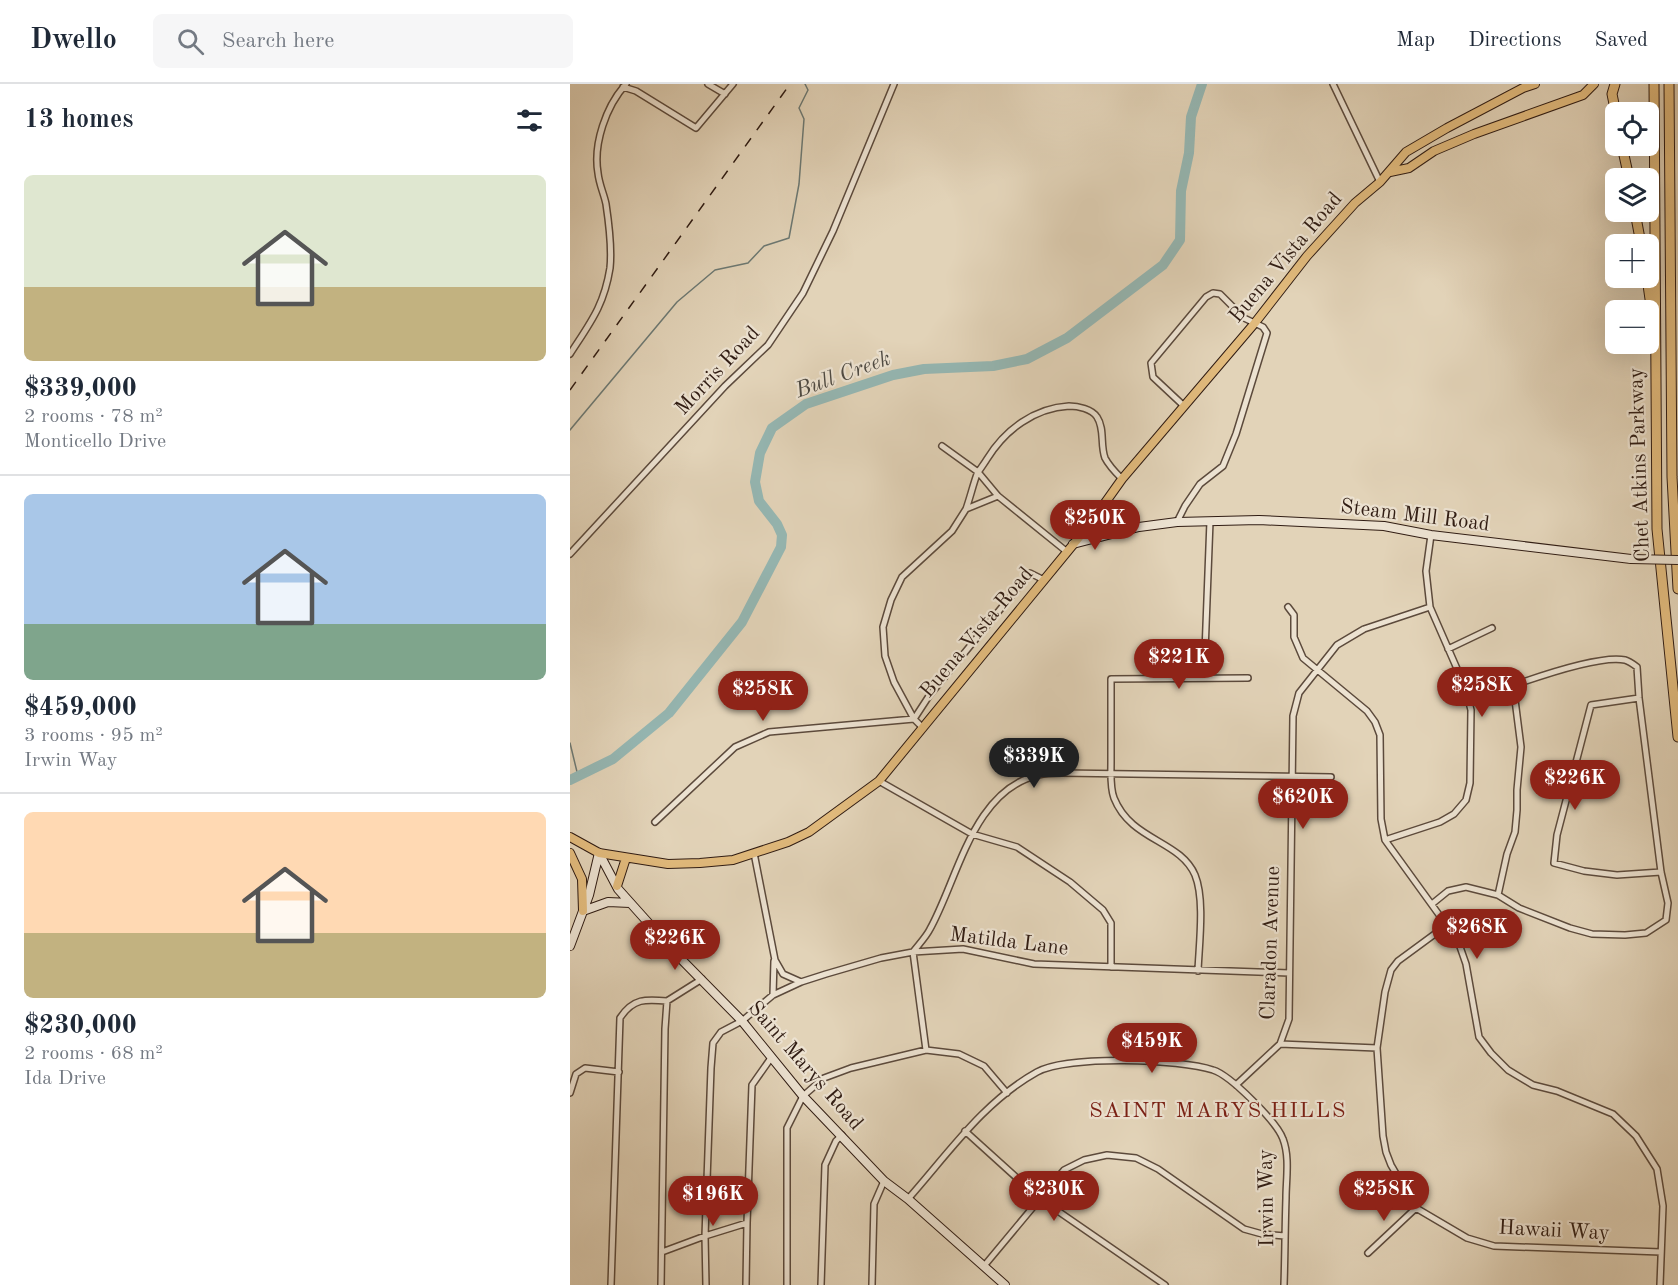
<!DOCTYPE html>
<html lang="en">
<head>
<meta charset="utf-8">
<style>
  body { margin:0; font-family:"Old Standard TT",serif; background:#f6f6f7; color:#1f2937; height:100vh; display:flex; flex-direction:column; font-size:22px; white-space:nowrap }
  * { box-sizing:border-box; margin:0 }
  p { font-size:20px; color:#747a83 }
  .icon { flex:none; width:33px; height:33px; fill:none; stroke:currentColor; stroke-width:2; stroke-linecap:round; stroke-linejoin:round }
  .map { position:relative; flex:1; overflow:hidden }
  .sheet { display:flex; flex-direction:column; background:#fff; width:570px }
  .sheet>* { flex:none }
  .fabs { position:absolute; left:1035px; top:18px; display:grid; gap:12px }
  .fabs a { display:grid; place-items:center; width:54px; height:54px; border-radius:9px; background:#fff; box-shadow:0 6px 24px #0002; font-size:30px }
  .price { position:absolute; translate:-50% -51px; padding:0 14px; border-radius:21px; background:#8f2418; color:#fff; font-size:20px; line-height:39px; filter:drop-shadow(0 2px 3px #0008) }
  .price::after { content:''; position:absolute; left:50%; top:36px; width:18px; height:14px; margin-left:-9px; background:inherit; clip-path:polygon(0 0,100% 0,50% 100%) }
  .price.current { background:#222; color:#fff }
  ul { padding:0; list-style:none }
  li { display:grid; align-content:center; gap:12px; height:318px; padding:0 24px }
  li+li { border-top:2px solid #e0e1e3 }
  li span { display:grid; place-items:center; height:186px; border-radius:9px; color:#555 }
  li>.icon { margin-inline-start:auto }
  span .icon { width:108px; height:108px; fill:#fffc; stroke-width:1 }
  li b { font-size:26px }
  h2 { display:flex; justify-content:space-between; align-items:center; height:72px; padding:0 24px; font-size:26px }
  header { display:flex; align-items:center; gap:36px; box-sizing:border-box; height:84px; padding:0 30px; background:#fff; border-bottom:2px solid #e0e1e3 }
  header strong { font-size:28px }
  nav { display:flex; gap:33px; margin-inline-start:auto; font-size:21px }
  .search { width:420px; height:54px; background:#f6f6f7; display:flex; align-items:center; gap:15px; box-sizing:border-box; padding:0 21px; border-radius:9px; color:#747a83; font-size:22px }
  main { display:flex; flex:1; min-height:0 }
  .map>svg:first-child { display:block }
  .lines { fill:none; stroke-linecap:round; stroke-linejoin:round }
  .stream { stroke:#6d7973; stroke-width:1.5 }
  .river { stroke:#95b7b3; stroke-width:10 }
  .street-casing { stroke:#5c4a3c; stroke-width:8 }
  .secondary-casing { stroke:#301c13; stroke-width:10 }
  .primary-casing { stroke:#301c13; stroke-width:10 }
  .highway-casing { stroke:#301c13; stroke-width:11 }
  .street { stroke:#ece2d1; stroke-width:5 }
  .secondary { stroke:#ece2d1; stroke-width:8 }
  .primary { stroke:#e1ba7c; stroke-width:8 }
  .highway { stroke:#e1ba7c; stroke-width:9 }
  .rail { stroke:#301c13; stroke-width:1.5; stroke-dasharray:10 10; stroke-linecap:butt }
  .secondary-bridge-casing { stroke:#301c13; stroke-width:10; stroke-linecap:butt }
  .secondary-bridge { stroke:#ece2d1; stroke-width:8 }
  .labels { text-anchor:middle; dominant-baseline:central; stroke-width:4.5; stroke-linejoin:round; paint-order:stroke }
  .street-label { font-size:21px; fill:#301c13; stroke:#ece2d1 }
  .water-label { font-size:22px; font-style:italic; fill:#4e4a43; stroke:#ece2d1 }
  .neighbourhood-label { font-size:22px; letter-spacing:1.5px; fill:#7a1f14; stroke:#ece2d1 }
</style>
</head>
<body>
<header>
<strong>Dwello</strong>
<div class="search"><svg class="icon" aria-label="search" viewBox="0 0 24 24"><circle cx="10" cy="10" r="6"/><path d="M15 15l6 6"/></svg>Search here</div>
<nav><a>Map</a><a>Directions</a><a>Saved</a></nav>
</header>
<main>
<section class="sheet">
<h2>13 homes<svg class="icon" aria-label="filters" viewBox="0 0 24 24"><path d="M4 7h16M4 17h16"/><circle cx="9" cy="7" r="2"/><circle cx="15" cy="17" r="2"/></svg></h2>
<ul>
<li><span style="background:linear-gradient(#dfe7d0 60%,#c2b280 0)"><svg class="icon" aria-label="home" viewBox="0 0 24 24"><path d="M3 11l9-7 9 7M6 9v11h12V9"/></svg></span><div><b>$339,000</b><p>2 rooms · 78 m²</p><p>Monticello Drive</p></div></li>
<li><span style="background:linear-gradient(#a9c7e8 70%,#7fa58c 0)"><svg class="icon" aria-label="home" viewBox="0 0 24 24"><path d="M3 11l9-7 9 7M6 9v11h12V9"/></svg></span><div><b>$459,000</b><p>3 rooms · 95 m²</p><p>Irwin Way</p></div></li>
<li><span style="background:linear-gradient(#ffd9b3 65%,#c2b280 0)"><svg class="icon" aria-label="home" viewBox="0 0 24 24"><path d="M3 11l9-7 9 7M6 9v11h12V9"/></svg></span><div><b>$230,000</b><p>2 rooms · 68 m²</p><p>Ida Drive</p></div></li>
</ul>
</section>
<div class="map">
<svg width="1108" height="1201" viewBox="0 0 1108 1201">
  <rect width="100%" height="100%" fill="#e2d3b8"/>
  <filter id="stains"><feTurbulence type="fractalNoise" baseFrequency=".00333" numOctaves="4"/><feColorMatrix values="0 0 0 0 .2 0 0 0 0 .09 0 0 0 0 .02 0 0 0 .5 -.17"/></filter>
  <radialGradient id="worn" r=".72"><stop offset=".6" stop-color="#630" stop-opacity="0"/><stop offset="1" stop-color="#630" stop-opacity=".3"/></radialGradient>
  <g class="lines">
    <!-- stream -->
    <path class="stream" d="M0,346l107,-128 38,-32 33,-7 16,-17 25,-8 10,-54 5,-65 -5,-11 9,-18 -3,-6
      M0,659l8,33"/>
    <!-- river -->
    <path class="river" d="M0,696l43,-21 56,-46 73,-91 39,-75 1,-12 -5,-11 -18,-23 -4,-19 5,-29 12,-25 34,-24 87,-29 31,-6 69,-3 34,-7 40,-21 96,-73 17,-25 1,-49 8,-38 2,-36 11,-33"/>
    <!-- street casing -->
    <g class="street-casing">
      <path id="street" d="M138,0l17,10
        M763,0l47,98
        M53,3l13,4 60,37 37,-44
        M0,270c20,-31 34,-48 40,-86 2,-19 -1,-44 -4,-64 -2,-10 -7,-20 -8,-31 -5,-29 8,-67 28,-89
        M372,362l36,26 20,24 68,55
        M396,425c4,-11 7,-24 11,-35 3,-5 7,-10 10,-15 18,-29 47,-51 82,-53 9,0 23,3 28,11 8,12 3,28 8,41 4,8 11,15 17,21
        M607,438l8,-16 15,-22 23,-18 13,-32 31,-101 -4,-6 -19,-9 -24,-24 -7,-1 -7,4 -55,66 2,14 31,29
        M0,470l155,-168 43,-41 35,-52 30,-62 61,-147
        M718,523l6,8v22l9,21 64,53 8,11 5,13 1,84 4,21 73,101 8,23 13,73 12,16 17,17 25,15 24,6 56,23 23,22 21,33 6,37 -3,79
        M878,565l44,-21
        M634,594l6,-157
        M1069,614l-48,7 -34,130 -3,28 30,8 33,4 44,-3
        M344,635l15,-23 101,-123 14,7
        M352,643l-8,-8 -20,-37 -9,-26 -2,-29 8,-27 11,-23 50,-46 14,-22 32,-13
        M309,697l93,53 45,13 53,35 33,28 8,13v44
        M85,738l80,-75 34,-15 145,-13
        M815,756l55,-18 14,-8 12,-14 4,-17 1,-73 -6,-23 -35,-80 -4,-36 5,-36
        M184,769l21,107 8,14 18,8
        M862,820l16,-13 18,-4 32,8 21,13 51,20 22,6 33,1 21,-2 20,-13 2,-17 -7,-31 -22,-174 -2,-31c-4,-3 -8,-6 -12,-7 -23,-5 -82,15 -105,23l-6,9 7,55 -4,43v20l-2,22 -8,22 -9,41
        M877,841l-49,36 -7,9 -6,22 -8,56 6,88 3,16 5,13 25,43 51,30 27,8 167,6
        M628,887c1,-26 7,-72 -3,-96 -15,-35 -64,-34 -81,-77 -4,-10 -3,-25 -3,-36 0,-28 0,-55 0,-83l137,-1
        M203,911l1,-34
        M710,960l97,4
        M356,966l-13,-98c6,-8 13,-15 17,-23 28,-50 43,-140 109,-154 7,-2 15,-2 23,-2l269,4
        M666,1001l44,-41 9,-25 4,-303 6,-23 38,-48 27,-16 66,-22
        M0,1009l6,-19 9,-6 34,4
        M395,1047l74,67 126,87
        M338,1115c40,-45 75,-97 129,-127 31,-17 143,-13 176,-2 17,5 64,52 70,69 7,18 3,41 3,59 -1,29 -1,58 -2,87
        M177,1139l5,-138 19,-27
        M92,1168l43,-16 1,49
        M798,1169l48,-45
        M414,1182l80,-96 20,-10 23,-5 29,3 22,11 86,60 18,5 23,2
        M41,1201l9,-267c13,-20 26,-19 47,-17
        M91,1201l4,-256 2,-28 35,-22
        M176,1201l1,-62 -42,13 6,-168 2,-25 8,-11 21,-11 31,-26 28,-13 25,-8 55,-16 32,-6 50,-3 71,15 255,9
        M217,1201v-157l16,-32 21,-18 27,-10 75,-18 33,4 25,12 23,27
        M251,1201l4,-120 11,-24 6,-6
        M302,1201l2,-81 10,-23"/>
    </g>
    <!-- secondary casing -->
    <g class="secondary-casing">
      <path id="secondary" d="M520,440l8,6 12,3
        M503,460l66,-17 38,-5 82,-2 125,6 47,9 200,24
        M29,769l19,36 60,67 64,65 61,75 81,85 24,18 97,86
        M13,827l25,-9 22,1
        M0,862l19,-51 10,-42"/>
    </g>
    <!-- primary casing -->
    <g class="primary-casing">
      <path id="primary" d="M820,88l19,-4 25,-17 40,-17 109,-39 11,-11
        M0,753l29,16 69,11 32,-1 33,-3 55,-18 21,-10 70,-51 211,-257 32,-45 132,-155 53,-68 48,-53 25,-21 26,-30 41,-24 76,-40 12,-4
        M0,769l12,26 1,32
        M47,802l9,-28"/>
    </g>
    <!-- highway casing -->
    <g class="highway-casing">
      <path id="highway" d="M1045,0l-3,10 4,20
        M1084,0l3,445 21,208
        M1099,0l3,393 6,112
        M1052,62l7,32
        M1065,128l6,32
        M1077,194l3,21"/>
    </g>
    <!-- street -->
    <use href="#street" class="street"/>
    <!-- secondary -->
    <use href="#secondary" class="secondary"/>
    <!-- primary -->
    <use href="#primary" class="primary"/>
    <!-- highway -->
    <use href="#highway" class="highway"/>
    <!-- rail -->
    <path class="rail" d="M0,306l220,-306"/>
    <!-- secondary-bridge casing -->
    <g class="secondary-bridge-casing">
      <path id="secondary-bridge" d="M1061,475l47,1"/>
    </g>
    <!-- secondary-bridge -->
    <use href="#secondary-bridge" class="secondary-bridge"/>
  </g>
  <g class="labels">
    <!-- street labels -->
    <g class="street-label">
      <text transform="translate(716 174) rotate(-50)">Buena Vista Road</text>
      <text transform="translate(148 287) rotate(-47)">Morris Road</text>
      <text transform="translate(1070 381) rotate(-92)">Chet Atkins Parkway</text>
      <text transform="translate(845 432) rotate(7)">Steam Mill Road</text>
      <text transform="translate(407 549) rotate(-50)">Buena Vista Road</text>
      <text transform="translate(439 858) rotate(7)">Matilda Lane</text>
      <text transform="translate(701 859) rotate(-88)">Claradon Avenue</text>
      <text transform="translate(235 982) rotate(49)">Saint Marys Road</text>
      <text transform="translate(697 1114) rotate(-91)">Irwin Way</text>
      <text transform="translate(984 1147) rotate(3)">Hawaii Way</text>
    </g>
    <!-- water labels -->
    <g class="water-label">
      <text transform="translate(273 291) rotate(-20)">Bull Creek</text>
    </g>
    <!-- neighbourhood labels -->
    <g class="neighbourhood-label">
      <text x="648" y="1027">SAINT MARYS HILLS</text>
    </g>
  </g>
  <rect width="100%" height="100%" filter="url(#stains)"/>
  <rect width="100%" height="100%" fill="url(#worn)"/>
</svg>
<div class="fabs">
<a><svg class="icon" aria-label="locate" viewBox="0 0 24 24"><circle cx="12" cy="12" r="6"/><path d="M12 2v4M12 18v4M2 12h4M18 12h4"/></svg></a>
<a><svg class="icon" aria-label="layers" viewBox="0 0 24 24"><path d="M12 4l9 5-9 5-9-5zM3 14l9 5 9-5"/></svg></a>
<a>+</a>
<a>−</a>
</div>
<b class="price" style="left:525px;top:467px">$250K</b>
<b class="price" style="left:609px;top:606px">$221K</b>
<b class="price" style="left:912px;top:634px">$258K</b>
<b class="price" style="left:193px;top:638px">$258K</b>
<b class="price current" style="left:464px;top:705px">$339K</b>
<b class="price" style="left:1005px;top:727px">$226K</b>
<b class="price" style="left:733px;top:746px">$620K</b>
<b class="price" style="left:907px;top:876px">$268K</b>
<b class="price" style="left:105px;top:887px">$226K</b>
<b class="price" style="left:582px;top:990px">$459K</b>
<b class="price" style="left:484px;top:1138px">$230K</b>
<b class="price" style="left:814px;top:1138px">$258K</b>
<b class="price" style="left:143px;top:1143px">$196K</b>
</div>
</main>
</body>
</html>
